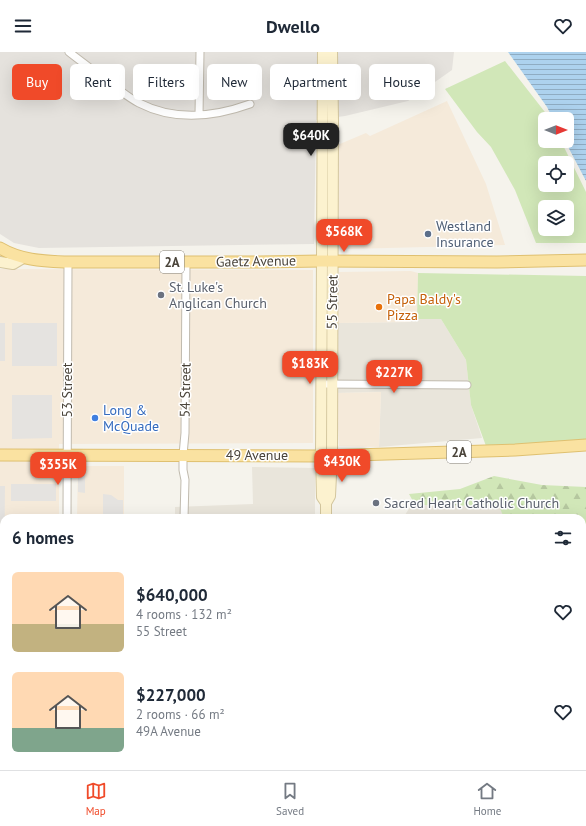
<!DOCTYPE html>
<html lang="en">
<head>
<meta charset="utf-8">
<style>
  body { margin:0; font-family:"PT Sans",sans-serif; background:#f2f2f3; color:#1f2937; height:100vh; display:flex; flex-direction:column; font-size:15px; white-space:nowrap }
  * { box-sizing:border-box; margin:0 }
  p { font-size:13px; color:#747a83 }
  .icon { flex:none; width:22px; height:22px; fill:none; stroke:currentColor; stroke-width:2; stroke-linecap:round; stroke-linejoin:round }
  .map { position:relative; flex:1; overflow:hidden }
  .sheet { position:absolute; left:0px; top:462px; width:586px; height:256px; display:flex; flex-direction:column; background:#fff; border-radius:12px 12px 0 0; box-shadow:0 4px 16px #0002 }
  .sheet>* { flex:none }
  .banner { position:absolute; left:12px; top:12px; width:562px; height:36px; display:flex; gap:8px }
  .needle { width:26px; rotate:90deg }
  .tools { position:absolute; left:538px; top:60px; display:grid; gap:8px }
  .tools a { display:grid; place-items:center; width:36px; height:36px; border-radius:6px; background:#fff; box-shadow:0 4px 16px #0002; font-size:20px }
  .price { position:absolute; translate:-50% -34px; padding:0 9px; border-radius:8px; background:#f04a29; color:#fff; font-size:13px; line-height:26px; filter:drop-shadow(0 1px 2px #0008) }
  .price::after { content:''; position:absolute; left:50%; top:24px; width:12px; height:9px; margin-left:-6px; background:inherit; clip-path:polygon(0 0,100% 0,50% 100%) }
  .price.current { background:#222; color:#fff }
  ul { padding:0; list-style:none }
  li { display:flex; align-items:center; gap:12px; height:100px; padding:0 12px }
  li span { display:grid; place-items:center; flex:none; width:112px; height:80px; border-radius:6px; color:#555 }
  li>.icon { margin-inline-start:auto }
  span .icon { width:48px; height:48px; fill:#fffc; stroke-width:1 }
  li b { font-size:17px }
  h2 { display:flex; justify-content:space-between; align-items:center; height:48px; padding:0 12px; font-size:17px }
  .pill { padding:0 14px; border-radius:6px; background:#fff; box-shadow:0 4px 16px #0002; font-size:14px; line-height:36px }
  .pill.current { background:#f04a29; color:#fff }
  header { display:flex; justify-content:space-between; align-items:center; height:52px; padding:0 12px; background:#fff; font-size:18px; font-weight:700 }
  .dock { display:flex; justify-content:space-around; align-items:center; height:56px; border-top:1px solid #e0e1e3; background:#fff; font-size:11px; color:#747a83 }
  .dock a { display:grid; justify-items:center; gap:2px }
  .dock .current { color:#f04a29 }
  .map>svg:first-child { display:block }
  .residential { fill:#e9e5db }
  .commercial { fill:#f5eada }
  .industrial { fill:#e5e2dd }
  .forest { fill:url(#forest-firs) }
  .green { fill:#d1e7b8; fill-rule:evenodd }
  .parking { fill:#e5e3e0 }
  .water { fill:url(#water-rules) }
  .lines { fill:none; stroke-linecap:round; stroke-linejoin:round }
  .street-casing { stroke:#c1bbaf; stroke-width:9 }
  .secondary-casing { stroke:#d3c69e; stroke-width:12 }
  .primary-casing { stroke:#dfc070; stroke-width:13 }
  .street { stroke:#fff; stroke-width:7 }
  .secondary { stroke:#fcf2cf; stroke-width:10 }
  .primary { stroke:#fae2a1; stroke-width:11 }
  .service-dot { fill:#5c6f8a; stroke:#fff; stroke-width:1.5 }
  .worship-dot { fill:#6b7280; stroke:#fff; stroke-width:1.5 }
  .food-dot { fill:#e8710a; stroke:#fff; stroke-width:1.5 }
  .shop-dot { fill:#3f7fe0; stroke:#fff; stroke-width:1.5 }
  .labels { text-anchor:middle; dominant-baseline:central; stroke-width:3; stroke-linejoin:round; paint-order:stroke }
  .shield { fill:#fff; stroke:#807c75; stroke-width:1 }
  .shield-label { font-size:13px; font-weight:bold; fill:#4a443a }
  .service-label { font-size:14px; fill:#4e5e75; stroke:#fff; text-anchor:start }
  .street-label { font-size:14px; fill:#4a443a; stroke:#fff }
  .worship-label { font-size:14px; fill:#5b616d; stroke:#fff; text-anchor:start }
  .food-label { font-size:14px; fill:#c56008; stroke:#fff; text-anchor:start }
  .shop-label { font-size:14px; fill:#366cbe; stroke:#fff; text-anchor:start }
</style>
</head>
<body>
<header><svg class="icon" aria-label="menu" viewBox="0 0 24 24"><path d="M4 6h16M4 12h16M4 18h16"/></svg>Dwello<svg class="icon" aria-label="heart" viewBox="0 0 24 24"><path d="M12 20l-8-8c-3-5 5-10 8-4 3-6 11-1 8 4z"/></svg></header>
<div class="map">
<svg width="586" height="718" viewBox="0 0 586 718">
  <defs>
    <pattern id="forest-firs" width="22" height="20" patternUnits="userSpaceOnUse"><rect width="22" height="20" fill="#d1e7b8"/><path d="M5 1l3.5 6h-7zM16 11l3.5 6h-7z" fill="#b5c79f"/></pattern>
    <pattern id="water-rules" width="6" height="5" patternUnits="userSpaceOnUse"><rect width="6" height="5" fill="#add2ee"/><path d="M0 2.5h6" fill="none" stroke="#8facc2"/></pattern>
  </defs>
  <rect width="100%" height="100%" fill="#f5f3ec"/>
  <!-- residential -->
  <path class="residential" d="M417,266l24,1 25,41 5,45 11,33 -103,9 2,-55 -45,1 2,-70 71,-1z
    M252,415l63,1v50h-140v-11l78,-3z
    M415,453l85,1 4,12h-99v-3l5,-8z
    M582,626l4,28v64h-247v-4h243z
    M75,714h240v4h-240z"/>
  <!-- commercial -->
  <path class="commercial" d="M447,49l39,83 19,61 -157,4 -6,-8 -3,-14 -4,-81 31,-13 4,3z
    M0,217l313,1v173l-254,1v74h-55v248h54v4h-58z
    M411,219l7,2 -1,45 -8,4 -71,1 1,-51z
    M381,340l-2,55 -40,-1 -3,-53z
    M78,414h46v52h-47z"/>
  <!-- industrial -->
  <path class="industrial" d="M0,0h454l-2,18 -44,31 -63,15 -29,4 -2,124 -275,4 -25,-5 -14,-9z"/>
  <!-- forest -->
  <path class="forest" d="M494,424l48,9 44,2v219l-4,-28v-160h-78l-5,-12 -84,-1 -6,-11 51,-5z"/>
  <!-- green -->
  <path class="green" d="M505,9l43,55 2,3h-5v22h16l25,51v51h-50l-21,-53 -24,-43 -14,-15 -32,-43zM545,111h22v22h-22zM545,155h22v22h-22z
    M418,221l168,3v166l-100,4 -15,-41 -5,-45 -25,-41h-24z"/>
  <!-- parking -->
  <path class="parking" d="M0,271h5v38h-5z
    M12,271h45v43h-45z
    M12,343h40v43l-40,1z
    M78,417h7v24l-7,-1z
    M11,432h45v17h-45z
    M0,434h5l-1,99h-4z
    M103,442l8,1 7,5h5v18h-20z
    M0,552h4v33h-4z"/>
  <!-- water -->
  <path class="water" d="M508,0h78v129l-21,-40h2v-22h-14l-6,-12z"/>
  <g class="lines">
    <!-- street casing -->
    <g class="street-casing">
      <path id="street" d="M69,0c14,11 28,21 42,32 9,6 18,14 28,19 35,18 75,14 111,1
        M199,63l1,-63
        M321,332l146,1
        M67,466l1,-256
        M184,466l1,-38 -2,-10v-15l2,-22 1,-171
        M493,714v4
        M65,718v-4
        M183,718v-4"/>
    </g>
    <!-- secondary casing -->
    <g class="secondary-casing">
      <path id="secondary" d="M323,0l-2,404 1,41 4,6
        M0,210l13,2 10,-6
        M326,466v-15l4,-7 2,-41 1,-334 -1,-69
        M0,598h4
        M326,714v4"/>
    </g>
    <!-- primary casing -->
    <g class="primary-casing">
      <path id="primary" d="M0,196c20,12 42,13 64,14h196l61,-1 176,1 89,-2
        M0,403l321,1 194,-6 71,-5"/>
    </g>
    <!-- street -->
    <use href="#street" class="street"/>
    <!-- secondary -->
    <use href="#secondary" class="secondary"/>
    <!-- primary -->
    <use href="#primary" class="primary"/>
  </g>
  <!-- markers -->
  <circle class="service-dot" cx="428" cy="182" r="4"/>
  <g class="worship-dot">
    <circle cx="161" cy="243" r="4"/>
    <circle cx="376" cy="451" r="4"/>
  </g>
  <circle class="food-dot" cx="379" cy="255" r="4"/>
  <circle class="shop-dot" cx="95" cy="366" r="4"/>
  <g class="labels">
    <!-- shield labels -->
    <g class="shield">
      <rect x="160" y="199" width="24" height="22" rx="3"/>
      <rect x="447" y="389" width="24" height="22" rx="3"/>
    </g>
    <g class="shield-label">
      <text x="172" y="210">2A</text>
      <text x="459" y="400">2A</text>
    </g>
    <!-- service labels -->
    <g class="service-label">
      <text x="436" y="174">Westland<tspan x="436" dy="16">Insurance</tspan></text>
    </g>
    <!-- street labels -->
    <g class="street-label">
      <text transform="translate(256 209) rotate(-1)">Gaetz Avenue</text>
      <text transform="translate(332 250) rotate(-89)">55 Street</text>
      <text transform="translate(67 338) rotate(-90)">53 Street</text>
      <text transform="translate(185 338) rotate(-89)">54 Street</text>
      <text x="257" y="403">49 Avenue</text>
    </g>
    <!-- worship labels -->
    <g class="worship-label">
      <text x="169" y="235">St. Luke's<tspan x="169" dy="16">Anglican Church</tspan></text>
      <text x="384" y="451">Sacred Heart Catholic Church</text>
    </g>
    <!-- food labels -->
    <g class="food-label">
      <text x="387" y="247">Papa Baldy's<tspan x="387" dy="16">Pizza</tspan></text>
    </g>
    <!-- shop labels -->
    <g class="shop-label">
      <text x="103" y="358">Long &amp;<tspan x="103" dy="16">McQuade</tspan></text>
    </g>
  </g>
</svg>
<div class="tools">
<a><svg class="needle" viewBox="-14 -14 28 28"><path d="M0-13l5 13h-10z" fill="#e53935"/><path d="M0 13l5-13h-10z" fill="#747a83"/></svg></a>
<a><svg class="icon" aria-label="locate" viewBox="0 0 24 24"><circle cx="12" cy="12" r="6"/><path d="M12 2v4M12 18v4M2 12h4M18 12h4"/></svg></a>
<a><svg class="icon" aria-label="layers" viewBox="0 0 24 24"><path d="M12 4l9 5-9 5-9-5zM3 14l9 5 9-5"/></svg></a>
</div>
<b class="price current" style="left:311px;top:105px">$640K</b>
<b class="price" style="left:344px;top:201px">$568K</b>
<b class="price" style="left:310px;top:333px">$183K</b>
<b class="price" style="left:394px;top:342px">$227K</b>
<b class="price" style="left:342px;top:431px">$430K</b>
<b class="price" style="left:58px;top:434px">$355K</b>
<div class="banner">
<a class="pill current">Buy</a>
<a class="pill">Rent</a>
<a class="pill">Filters</a>
<a class="pill">New</a>
<a class="pill">Apartment</a>
<a class="pill">House</a>
</div>
<section class="sheet">
<h2>6 homes<svg class="icon" aria-label="filters" viewBox="0 0 24 24"><path d="M4 7h16M4 17h16"/><circle cx="9" cy="7" r="2"/><circle cx="15" cy="17" r="2"/></svg></h2>
<ul>
<li><span style="background:linear-gradient(#ffd9b3 65%,#c2b280 0)"><svg class="icon" aria-label="home" viewBox="0 0 24 24"><path d="M3 11l9-7 9 7M6 9v11h12V9"/></svg></span><div><b>$640,000</b><p>4 rooms · 132 m²</p><p>55 Street</p></div><svg class="icon" aria-label="heart" viewBox="0 0 24 24"><path d="M12 20l-8-8c-3-5 5-10 8-4 3-6 11-1 8 4z"/></svg></li>
<li><span style="background:linear-gradient(#ffd9b3 70%,#7fa58c 0)"><svg class="icon" aria-label="home" viewBox="0 0 24 24"><path d="M3 11l9-7 9 7M6 9v11h12V9"/></svg></span><div><b>$227,000</b><p>2 rooms · 66 m²</p><p>49A Avenue</p></div><svg class="icon" aria-label="heart" viewBox="0 0 24 24"><path d="M12 20l-8-8c-3-5 5-10 8-4 3-6 11-1 8 4z"/></svg></li>
</ul>
</section>
</div>
<nav class="dock">
<a class="current"><svg class="icon" aria-label="map" viewBox="0 0 24 24"><path d="M3 6l6-2 6 2 6-2v14l-6 2-6-2-6 2zM9 4v14M15 6v14"/></svg>Map</a>
<a><svg class="icon" aria-label="saved" viewBox="0 0 24 24"><path d="M7 4h10v16l-5-4-5 4z"/></svg>Saved</a>
<a><svg class="icon" aria-label="home" viewBox="0 0 24 24"><path d="M3 11l9-7 9 7M6 9v11h12V9"/></svg>Home</a>
</nav>
</body>
</html>
